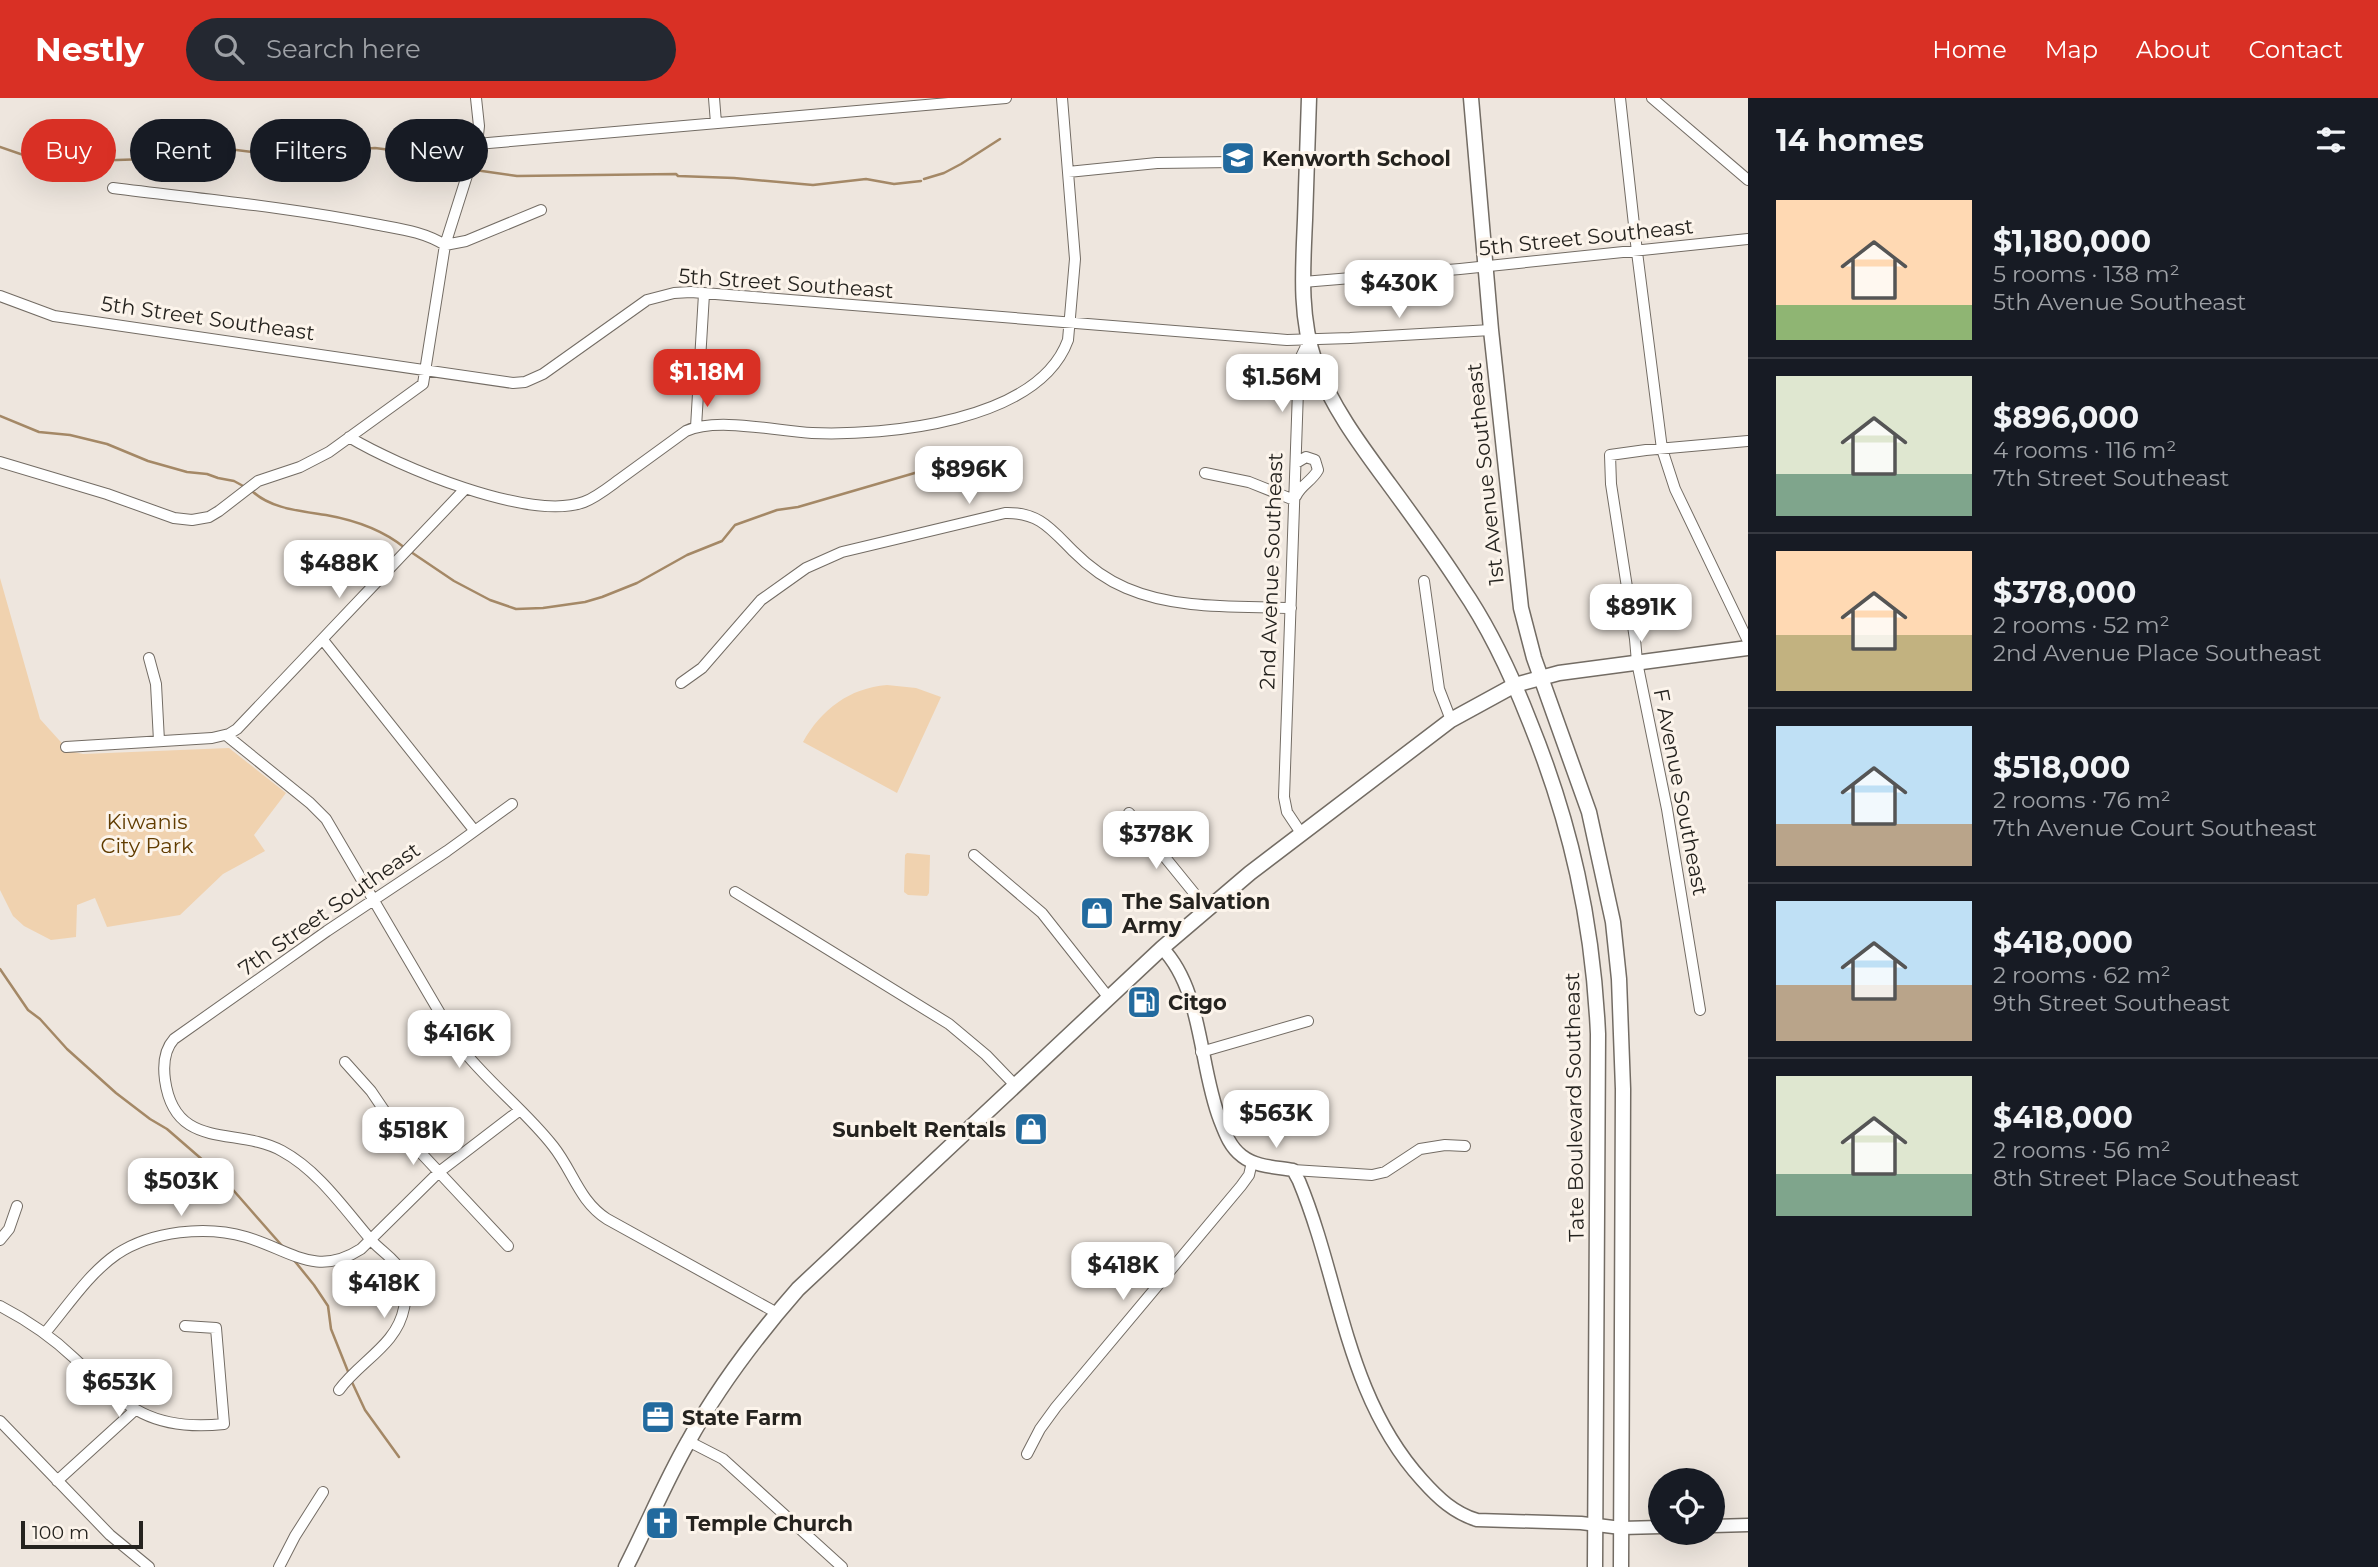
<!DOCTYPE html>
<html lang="en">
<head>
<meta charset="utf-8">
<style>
  body { margin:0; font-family:Montserrat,sans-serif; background:#242831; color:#f1f3f6; height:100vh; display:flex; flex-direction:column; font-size:26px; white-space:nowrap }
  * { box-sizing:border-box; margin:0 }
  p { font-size:23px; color:#9ea1a6 }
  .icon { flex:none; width:38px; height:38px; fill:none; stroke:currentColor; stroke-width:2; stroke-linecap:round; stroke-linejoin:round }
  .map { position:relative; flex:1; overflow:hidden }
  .drawer { display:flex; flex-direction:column; background:#171b24; width:630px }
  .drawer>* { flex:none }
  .hud { position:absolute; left:21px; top:21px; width:665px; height:63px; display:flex; gap:14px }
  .fabs { position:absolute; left:1648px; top:1370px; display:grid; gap:14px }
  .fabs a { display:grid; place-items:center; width:77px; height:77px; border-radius:50%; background:#171b24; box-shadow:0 7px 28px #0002; font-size:35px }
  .scale { position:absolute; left:21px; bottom:18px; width:122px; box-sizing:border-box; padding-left:7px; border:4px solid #25231f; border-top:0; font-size:19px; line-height:24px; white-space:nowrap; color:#25231f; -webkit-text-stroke:5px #fcf4eb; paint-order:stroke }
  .price { position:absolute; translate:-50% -60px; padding:0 16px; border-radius:14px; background:#fff; color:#222; font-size:23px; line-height:46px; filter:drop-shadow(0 2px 4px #0008) }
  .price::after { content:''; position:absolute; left:50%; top:42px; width:21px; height:16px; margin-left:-10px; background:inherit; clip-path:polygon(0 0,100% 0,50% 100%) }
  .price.current { background:#d93025; color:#fff }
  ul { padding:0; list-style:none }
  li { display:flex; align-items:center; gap:21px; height:175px; padding:0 28px }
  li+li { border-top:2px solid #363941 }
  li span { display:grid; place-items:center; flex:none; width:196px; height:140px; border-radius:0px; color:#555 }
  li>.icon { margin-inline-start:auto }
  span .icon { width:84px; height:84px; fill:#fffc; stroke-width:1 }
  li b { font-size:30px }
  h2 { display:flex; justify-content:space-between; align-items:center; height:84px; padding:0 28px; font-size:30px }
  .pill { padding:0 24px; border-radius:32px; background:#171b24; box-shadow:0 7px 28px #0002; font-size:24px; line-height:63px }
  .pill.current { background:#d93025; color:#fff }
  header { display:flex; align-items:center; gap:42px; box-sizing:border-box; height:98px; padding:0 35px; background:#d93025; color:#fff }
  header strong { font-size:33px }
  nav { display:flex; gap:38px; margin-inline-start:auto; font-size:24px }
  .search { width:490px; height:63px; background:#242831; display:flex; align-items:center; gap:18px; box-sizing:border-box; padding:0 24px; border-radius:38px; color:#9ea1a6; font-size:26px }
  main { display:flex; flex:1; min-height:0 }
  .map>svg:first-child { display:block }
  .green { fill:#f0d2af }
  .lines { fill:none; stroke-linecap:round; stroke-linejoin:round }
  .stream { stroke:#a48866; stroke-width:2.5 }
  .minor-casing { stroke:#736c64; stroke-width:12 }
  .tertiary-casing { stroke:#736c64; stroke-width:15 }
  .secondary-casing { stroke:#736c64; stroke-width:17 }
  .primary-casing { stroke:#736c64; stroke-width:17 }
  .minor { stroke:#fff; stroke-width:10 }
  .tertiary { stroke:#fff; stroke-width:12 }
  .secondary { stroke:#fff; stroke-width:14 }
  .primary { stroke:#fff; stroke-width:14 }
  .labels { text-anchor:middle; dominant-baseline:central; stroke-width:6; stroke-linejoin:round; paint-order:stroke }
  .poi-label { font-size:21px; font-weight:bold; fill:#25231f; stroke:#fcf4eb; text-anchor:start }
  .street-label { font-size:21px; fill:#25231f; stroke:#fcf4eb }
  .park-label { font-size:21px; fill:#613c00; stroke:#fcf4eb }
</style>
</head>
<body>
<header>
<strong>Nestly</strong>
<div class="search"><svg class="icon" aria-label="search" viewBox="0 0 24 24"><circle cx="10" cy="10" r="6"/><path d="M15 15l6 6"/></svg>Search here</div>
<nav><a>Home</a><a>Map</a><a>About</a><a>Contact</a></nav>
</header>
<main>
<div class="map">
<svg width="1748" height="1469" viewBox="0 0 1748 1469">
  <rect width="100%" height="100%" fill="#eee6de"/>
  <!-- green -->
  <path class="green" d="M0,480l40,141 29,32 14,3 146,-6 57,45 -32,42 11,16 -42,23 -43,41 -73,12 -12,-29 -18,7 -1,32 -25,3 -27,-14 -11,-10 -13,-26z
    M887,587l29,3 25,9 -44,96 -94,-51c18,-32 46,-54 84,-57z
    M907,755l23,2 -1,38 -2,3 -19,-1 -4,-3 1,-37z"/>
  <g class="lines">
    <!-- stream -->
    <path class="stream" d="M0,49l32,11 25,4 90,-3 58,-13 71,9 99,-7 48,6 38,14 56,8 159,-2 2,2 56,2 79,7 53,-6 28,5 27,-3
      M924,81l20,-6 17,-9 39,-25
      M0,318l39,16 31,3 37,9 41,17 39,11 20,2 11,4 16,3 11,6
      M251,392c19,19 50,21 75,25 28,5 57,15 79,33
      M411,454l43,29 36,19 26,9 27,-1 42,-6 17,-5 35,-14 50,-28 35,-14 13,-16 42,-15 21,-3 127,-37
      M0,871l28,41 12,9 27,30 49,44 34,26 17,10 53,46 64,73
      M293,1161l21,26 14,21 3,23 18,45
      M351,1282l14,30 34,47"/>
    <!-- minor casing -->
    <g class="minor-casing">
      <path id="minor" d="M714,0l2,25
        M1620,0l17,154 25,197 13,40 73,152
        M1652,0l96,82
        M477,46l529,-46
        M1068,74l89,-9 77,-1
        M113,90c87,11 175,19 261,36 25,5 48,7 71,21l21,-4 75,-31
        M1303,184l157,-13 288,-30
        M0,198l54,20 459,67 12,-1 18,-8 104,-74 27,-7 17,-1 596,48 63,-2 141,-8
        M696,329l8,-133
        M349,339c48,29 181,85 235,65 13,-5 25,-15 36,-23 22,-16 44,-32 66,-48 30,-14 91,0 126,2 74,3 226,-11 256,-93l7,-81 -13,-161
        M0,364l107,32 67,24 18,2 17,-3 10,-6 39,-30 42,-14 29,-15 94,-68 22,-139 32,-101 2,-18 -3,-28
        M1205,375l44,9 45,18
        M1296,398c5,-11 16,-15 22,-26l-3,-10 -9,-3 -10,6
        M1424,483l15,108 12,31
        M323,542l151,190
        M149,560l7,26 3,57
        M681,585l21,-15 59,-68 45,-32 36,-16 163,-39c34,-1 46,16 68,38 14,14 34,29 53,37 51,22 110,18 165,20
        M226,637l84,68 16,16 132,225c28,37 67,66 95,102 20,25 26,55 54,73l170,94
        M66,649l146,-9 17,-4 8,-5 228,-240
        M1129,715l78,96
        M1301,735l-14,-21 -3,-15 15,-436 10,-21
        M974,757l68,58 67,85
        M735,794l214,132 37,31 30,31
        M1700,912l-33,-201 -30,-147 -2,-23 -24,-155 -1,-29 36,-5 102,-9
        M1201,954l107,-31
        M345,964l26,29 21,31 116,124
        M1293,1072l79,5 13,-3 35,-23 25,-4 20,1
        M0,1142l9,-11 8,-23
        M0,1208c27,14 52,31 74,52 50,47 75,74 150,66l-8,-96 -31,-2
        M45,1235c22,-26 43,-59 72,-79 35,-23 89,-29 129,-17 44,13 70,41 115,12l78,-77 81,-62
        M339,1292c21,-29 58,-45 65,-82 3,-12 3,-25 -3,-37 -5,-11 -20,-20 -29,-30 -27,-31 -53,-70 -90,-90 -45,-25 -107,1 -117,-71 -2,-15 -1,-30 9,-41l153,-108 120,-80 65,-47
        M0,1323l110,114 39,32
        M688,1343l35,18 119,108
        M1027,1356l13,-25 16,-22 185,-221 8,-11 3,-13
        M57,1383l78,-71
        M279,1469l16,-31 28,-44"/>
    </g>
    <!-- tertiary casing -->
    <g class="tertiary-casing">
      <path id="tertiary" d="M1162,850c41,42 37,119 58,172 5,13 10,27 22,36 14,11 34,11 51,14l6,11c42,101 46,214 123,299 16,18 32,33 55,40l104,3 40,5 40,-1
        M1713,1428l35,-1"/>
    </g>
    <!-- secondary casing -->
    <g class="secondary-casing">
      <path id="secondary" d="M626,1469c21,-41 39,-85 62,-125 30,-55 68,-105 110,-153l364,-341 88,-75 201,-153 64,-35 44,-12 189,-25"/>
    </g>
    <!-- primary casing -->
    <g class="primary-casing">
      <path id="primary" d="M1309,0c-1,41 -3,81 -4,122 -2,47 -6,96 10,142 16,44 46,84 74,122 25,34 50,68 73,104 28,41 49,86 67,132 42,103 64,203 69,314l-3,533
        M1471,0l20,232 30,278 13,50 55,154 24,110 6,57 4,110 -2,478"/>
    </g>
    <!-- minor -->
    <use href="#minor" class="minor"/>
    <!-- tertiary -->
    <use href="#tertiary" class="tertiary"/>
    <!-- secondary -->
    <use href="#secondary" class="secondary"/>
    <!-- primary -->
    <use href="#primary" class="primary"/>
  </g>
  <!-- icons -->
  <defs>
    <g id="school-square" transform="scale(1.75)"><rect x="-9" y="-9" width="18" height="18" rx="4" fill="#226a9e" stroke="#fcf4eb"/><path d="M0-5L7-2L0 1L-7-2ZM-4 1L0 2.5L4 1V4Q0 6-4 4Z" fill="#fff"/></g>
    <g id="shop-square" transform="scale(1.75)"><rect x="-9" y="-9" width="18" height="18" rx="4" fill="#226a9e" stroke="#fcf4eb"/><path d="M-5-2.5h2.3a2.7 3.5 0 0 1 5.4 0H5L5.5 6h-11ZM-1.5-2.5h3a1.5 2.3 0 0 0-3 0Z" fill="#fff"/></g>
    <g id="fuel-square" transform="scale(1.75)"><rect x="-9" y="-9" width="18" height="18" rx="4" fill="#226a9e" stroke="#fcf4eb"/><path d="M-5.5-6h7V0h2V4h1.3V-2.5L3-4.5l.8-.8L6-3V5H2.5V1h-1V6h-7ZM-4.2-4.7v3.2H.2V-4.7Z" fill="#fff"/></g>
    <g id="office-square" transform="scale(1.75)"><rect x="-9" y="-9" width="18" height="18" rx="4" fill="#226a9e" stroke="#fcf4eb"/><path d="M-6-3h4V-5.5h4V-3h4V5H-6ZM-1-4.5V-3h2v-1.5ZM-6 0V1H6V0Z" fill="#fff"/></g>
    <g id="church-square" transform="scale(1.75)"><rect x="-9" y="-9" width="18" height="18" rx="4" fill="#226a9e" stroke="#fcf4eb"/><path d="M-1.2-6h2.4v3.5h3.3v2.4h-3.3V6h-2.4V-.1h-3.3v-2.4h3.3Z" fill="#fff"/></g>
  </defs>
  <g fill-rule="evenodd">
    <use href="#school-square" x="1238" y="60"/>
    <use href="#shop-square" x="1097" y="815"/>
    <use href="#fuel-square" x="1144" y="904"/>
    <use href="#shop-square" x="1031" y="1031"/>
    <use href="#office-square" x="658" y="1319"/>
    <use href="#church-square" x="662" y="1425"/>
  </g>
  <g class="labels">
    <!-- poi labels -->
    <g class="poi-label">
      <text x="1262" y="60">Kenworth School</text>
      <text x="1122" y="803">The Salvation<tspan x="1122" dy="24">Army</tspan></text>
      <text x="1168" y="904">Citgo</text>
      <text x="1006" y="1031" text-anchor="end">Sunbelt Rentals</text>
      <text x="682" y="1319">State Farm</text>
      <text x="686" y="1425">Temple Church</text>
    </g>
    <!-- street labels -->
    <g class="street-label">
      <text transform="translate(1586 139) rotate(-6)">5th Street Southeast</text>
      <text transform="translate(786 185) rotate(4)">5th Street Southeast</text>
      <text transform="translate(208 220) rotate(8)">5th Street Southeast</text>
      <text transform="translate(1485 376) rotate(-96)">1st Avenue Southeast</text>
      <text transform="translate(1271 473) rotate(-88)">2nd Avenue Southeast</text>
      <text transform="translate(1681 694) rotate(79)">F Avenue Southeast</text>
      <text transform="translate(329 811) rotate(-35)">7th Street Southeast</text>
      <text transform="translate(1574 1009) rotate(-91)">Tate Boulevard Southeast</text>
    </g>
    <!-- park labels -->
    <g class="park-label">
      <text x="147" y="723">Kiwanis<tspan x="147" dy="24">City Park</tspan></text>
    </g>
  </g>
</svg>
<div class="fabs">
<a><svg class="icon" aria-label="locate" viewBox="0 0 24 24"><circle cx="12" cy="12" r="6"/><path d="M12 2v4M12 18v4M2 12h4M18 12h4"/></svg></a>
</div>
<div class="scale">100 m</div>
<b class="price" style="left:1399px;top:222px">$430K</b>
<b class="price current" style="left:707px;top:311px">$1.18M</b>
<b class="price" style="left:1282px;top:316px">$1.56M</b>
<b class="price" style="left:969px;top:408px">$896K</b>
<b class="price" style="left:339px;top:502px">$488K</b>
<b class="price" style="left:1641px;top:546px">$891K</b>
<b class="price" style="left:1156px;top:773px">$378K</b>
<b class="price" style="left:459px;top:972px">$416K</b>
<b class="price" style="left:1276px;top:1052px">$563K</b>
<b class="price" style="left:413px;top:1069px">$518K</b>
<b class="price" style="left:181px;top:1120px">$503K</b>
<b class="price" style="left:1123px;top:1204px">$418K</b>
<b class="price" style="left:384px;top:1222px">$418K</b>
<b class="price" style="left:119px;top:1321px">$653K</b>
<div class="hud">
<a class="pill current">Buy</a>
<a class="pill">Rent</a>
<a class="pill">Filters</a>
<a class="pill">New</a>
</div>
</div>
<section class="drawer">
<h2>14 homes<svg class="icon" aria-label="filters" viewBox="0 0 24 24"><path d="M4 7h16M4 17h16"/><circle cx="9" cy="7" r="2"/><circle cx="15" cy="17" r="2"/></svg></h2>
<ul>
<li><span style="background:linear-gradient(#ffd9b3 75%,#8fb573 0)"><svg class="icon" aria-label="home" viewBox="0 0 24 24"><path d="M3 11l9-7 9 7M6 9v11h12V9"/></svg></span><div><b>$1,180,000</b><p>5 rooms · 138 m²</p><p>5th Avenue Southeast</p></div></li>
<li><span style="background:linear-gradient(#dfe7d0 70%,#7fa58c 0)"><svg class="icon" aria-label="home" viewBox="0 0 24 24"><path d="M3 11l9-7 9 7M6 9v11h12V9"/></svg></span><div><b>$896,000</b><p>4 rooms · 116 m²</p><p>7th Street Southeast</p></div></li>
<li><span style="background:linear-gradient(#ffd9b3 60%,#c2b280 0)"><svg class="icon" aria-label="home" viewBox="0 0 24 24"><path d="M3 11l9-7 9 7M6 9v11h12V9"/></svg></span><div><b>$378,000</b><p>2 rooms · 52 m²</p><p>2nd Avenue Place Southeast</p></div></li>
<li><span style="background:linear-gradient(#bfe0f5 70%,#b9a48a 0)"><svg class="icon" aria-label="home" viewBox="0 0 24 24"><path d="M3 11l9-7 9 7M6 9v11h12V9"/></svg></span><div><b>$518,000</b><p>2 rooms · 76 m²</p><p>7th Avenue Court Southeast</p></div></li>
<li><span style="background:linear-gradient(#bfe0f5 60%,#b9a48a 0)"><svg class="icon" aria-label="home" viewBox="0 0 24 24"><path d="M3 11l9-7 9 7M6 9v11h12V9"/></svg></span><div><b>$418,000</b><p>2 rooms · 62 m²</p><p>9th Street Southeast</p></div></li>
<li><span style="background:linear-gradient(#dfe7d0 70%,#7fa58c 0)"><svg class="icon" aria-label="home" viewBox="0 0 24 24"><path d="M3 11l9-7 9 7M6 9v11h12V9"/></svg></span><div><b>$418,000</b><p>2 rooms · 56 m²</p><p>8th Street Place Southeast</p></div></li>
</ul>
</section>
</main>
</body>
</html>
